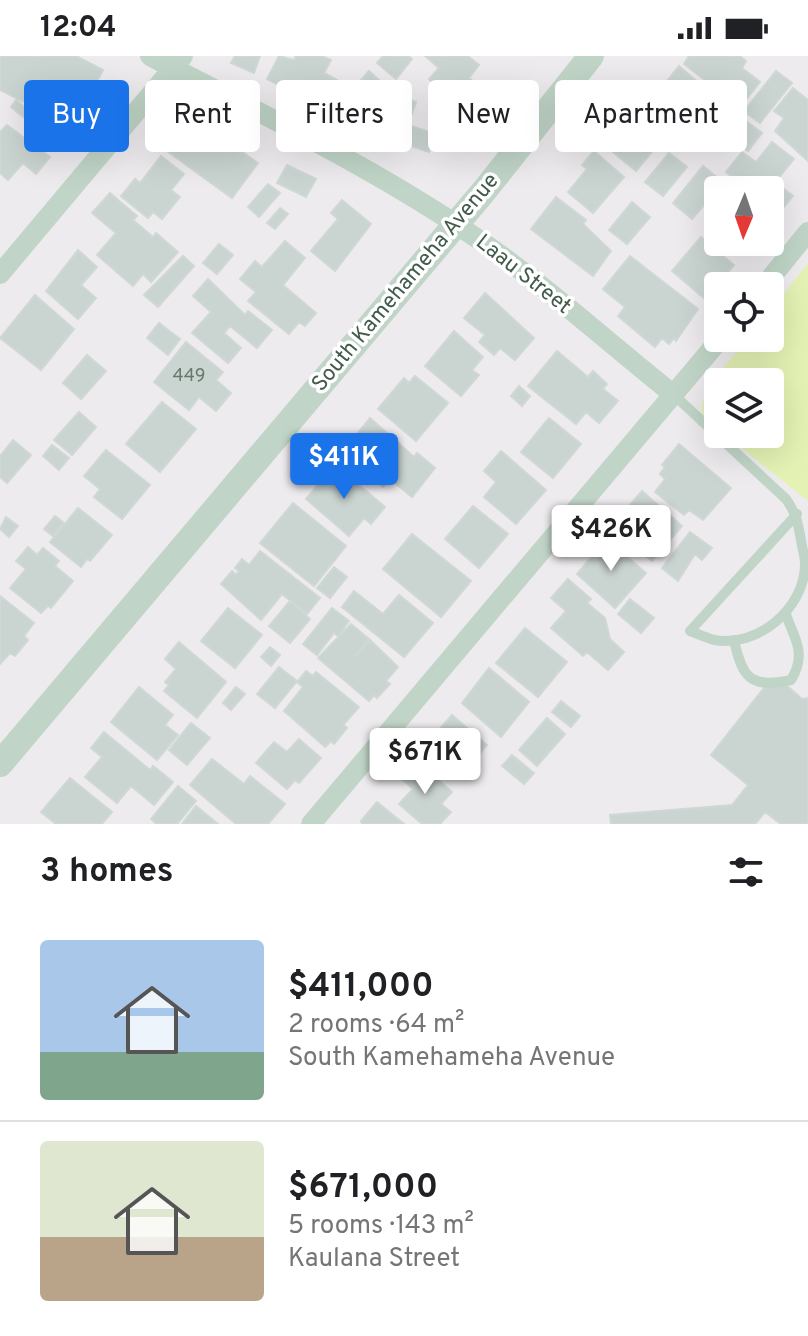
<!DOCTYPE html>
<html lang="en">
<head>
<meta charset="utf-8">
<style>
  body { margin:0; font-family:Overpass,sans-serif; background:#f6f6f6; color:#202124; height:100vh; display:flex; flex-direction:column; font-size:30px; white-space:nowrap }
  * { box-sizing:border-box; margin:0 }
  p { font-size:26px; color:#757577 }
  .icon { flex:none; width:44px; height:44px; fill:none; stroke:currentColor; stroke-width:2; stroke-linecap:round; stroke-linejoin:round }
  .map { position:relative; height:768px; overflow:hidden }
  .side { display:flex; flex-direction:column; background:#fff; flex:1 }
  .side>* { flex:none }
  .hud { position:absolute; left:24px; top:24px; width:760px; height:72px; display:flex; gap:16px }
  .needle { width:52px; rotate:182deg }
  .tools { position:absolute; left:704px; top:120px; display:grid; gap:16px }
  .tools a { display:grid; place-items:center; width:80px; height:80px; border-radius:8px; background:#fff; box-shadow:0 8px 32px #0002; font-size:40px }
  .price { position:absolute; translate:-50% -68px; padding:0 18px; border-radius:8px; background:#fff; color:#222; font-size:26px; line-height:52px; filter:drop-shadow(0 2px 4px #0008) }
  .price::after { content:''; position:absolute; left:50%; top:48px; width:24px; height:18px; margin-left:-12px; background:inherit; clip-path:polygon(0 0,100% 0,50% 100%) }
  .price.selected { background:#1a73e8; color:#fff }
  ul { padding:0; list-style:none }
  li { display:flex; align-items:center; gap:24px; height:200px; padding:0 40px }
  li+li { border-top:2px solid #e0e0e0 }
  li span { display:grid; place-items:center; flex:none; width:224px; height:160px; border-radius:8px; color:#555 }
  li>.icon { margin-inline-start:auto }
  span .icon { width:96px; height:96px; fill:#fffc; stroke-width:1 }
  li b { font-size:34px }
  h2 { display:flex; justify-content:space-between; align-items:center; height:96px; padding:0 40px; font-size:34px }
  .pill { padding:0 28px; border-radius:8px; background:#fff; box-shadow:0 8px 32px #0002; font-size:28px; line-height:72px }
  .pill.selected { background:#1a73e8; color:#fff }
  .status { display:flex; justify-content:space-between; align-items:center; height:56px; padding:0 40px; background:#fff; direction:ltr }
  .status svg { height:22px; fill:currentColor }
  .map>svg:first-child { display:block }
  .green { fill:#e4f2b4 }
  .building { fill:#cad4d0; stroke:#cfd8d4; stroke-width:2 }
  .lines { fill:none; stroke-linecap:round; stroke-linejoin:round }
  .service { stroke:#c0d5c7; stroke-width:10 }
  .minor { stroke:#c0d5c7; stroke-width:20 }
  .tertiary { stroke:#c0d5c7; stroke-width:26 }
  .labels { text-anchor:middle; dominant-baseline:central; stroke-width:7; stroke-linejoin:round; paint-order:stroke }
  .number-label { font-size:18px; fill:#65796c }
  .street-label { font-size:22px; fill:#435b4a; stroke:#fff }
</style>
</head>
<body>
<div class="status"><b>12:04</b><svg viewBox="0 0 49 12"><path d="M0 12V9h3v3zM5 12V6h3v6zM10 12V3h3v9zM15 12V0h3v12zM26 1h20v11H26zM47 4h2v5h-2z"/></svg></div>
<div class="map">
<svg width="808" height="768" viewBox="0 0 808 768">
  <rect width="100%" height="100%" fill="#eeebef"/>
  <!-- green -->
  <path class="green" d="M808,207v238l-84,-67h46v-52h-52v47c-4,-3 -12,-7 -14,-12 -12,-20 32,-63 44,-79h22v-27z"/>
  <!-- building -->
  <path class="building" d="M0,0h76l27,14 -30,57 -73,-37z
    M235,0h25l-6,17 -23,-10z
    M279,0l15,4 2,-4h26l9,4 -7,13 13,7 -6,11 6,3 -4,8 -6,-3 -3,5 -20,-10 -2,3 -35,-18z
    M383,0h25l4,3 -16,20 -19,-16z
    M425,0h43l11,9 -10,13 10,8 -26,31 -21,-18 8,-10 -11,-10 10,-11z
    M689,0h51l6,5 -4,7 18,14 -20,25 -56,-43z
    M679,10l34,29 -23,30 15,12 -9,10 -55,-43 18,-22 4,4z
    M369,15l18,16 -21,24 -18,-16z
    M776,15l16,12 -32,40 -16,-12z
    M793,32l15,12v61l-33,-30 9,-13 -10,-7z
    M387,35l29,11 -8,23 27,9 -6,18 -56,-19z
    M716,41l17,13 -16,21 -17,-13z
    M16,44l27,22 -6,6 -26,-21z
    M180,53l18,13 -9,13 19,14 10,-14 40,28 -26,35 -76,-55z
    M639,57l27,22 -30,36 -30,-25 14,-18 5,3z
    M742,62l20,15 -14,18 -20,-15z
    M7,69l43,32 -14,17 -13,-11 -15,17 -8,-7v-41z
    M772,86l22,17 -19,23 18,14 -15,18 -8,-7v-17h-21l-23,-18 16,-20 14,10z
    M594,95l30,26 -31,36 -25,-21 19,-23 -5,-4z
    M669,97l18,14 -24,29 -18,-14z
    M161,100l23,18 -13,16 9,7 -18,22 -9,-7 -5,6 -27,-22 14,-17 5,4z
    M287,109l29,14 -10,18 -29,-14z
    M703,110l30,24h-15v18l-10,-8 -16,19 -19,-16z
    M268,128l12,9 -21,24 -11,-10z
    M110,137l27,23 -4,4 20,17 3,-4 22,19 -27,30 -8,-8 -10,12 -36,-31 19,-22 -24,-20z
    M556,141l30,23 -3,4 28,27 -18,25 -62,-47z
    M342,144l29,24 -36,47 -24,-20 27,-32 -7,-6z
    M632,146l18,15 -23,27 -18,-14z
    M280,152l8,6 -13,15 -8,-6z
    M701,181l33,28 -29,34 -33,-28z
    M285,185l20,17 -22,27 33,28 -11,13 -6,-4 -10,12 -41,-33 8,-9 -16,-13 15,-18 7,6z
    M728,186h26l-10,13z
    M219,188l14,11 -16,19 -14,-11z
    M78,194l19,17 -16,18 15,13 -18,21 -32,-28z
    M183,200l11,10 -36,41 -14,-12z
    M630,200l68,53 -22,32 -2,-3 -5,6 -7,-6 -7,9 -37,-31 7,-9 -22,-18z
    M208,223l37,36 3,-4 24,19 -15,18 -27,-22 -6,7 17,15 -13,15 -36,-30 19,-21 -18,-16z
    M485,237l49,45 -19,22 -15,-12 -6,7 -15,-13 6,-7 -21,-17z
    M35,239l39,34 -33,41 -41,-32z
    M159,267l21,16 -12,16 -21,-17z
    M454,275l29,26 -11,13 7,5 -18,21 -36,-30z
    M186,286l37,30 -7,8 15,13 -15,18 -17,-14 -10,13 -35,-28z
    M557,295l31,26 5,-6 14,13 -4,5 15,12 -19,22 -13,-11 -10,12 -48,-38z
    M87,299l19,16 -25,28 -18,-16z
    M415,320l33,27 -32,38 -38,-32 26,-31 5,5z
    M519,330l11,10 -8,10 -11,-10z
    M162,346l34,27 -36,43 -34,-28z
    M79,356l17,15 -24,28 -18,-15z
    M370,362l44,39 3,-4 18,15 -23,29 -22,-18 -7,8 -32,-25 17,-20 -11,-8z
    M549,362l32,26 -28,34 -32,-26z
    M13,384l18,15 -24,28 -7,-6v-21z
    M679,388l52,44 -28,32 -14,-10 -5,5 -29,-23 10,-13 -5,-5 5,-7 -3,-2z
    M52,389l17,13 -10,12 -16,-14z
    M106,394l44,35 -28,34 -28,-22 6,-8 -16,-13z
    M501,395l45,39 -30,34 -32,-27 12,-15 -12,-11z
    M335,409l50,42 -14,17 -7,-6 -15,18 -43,-37z
    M642,435l40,35 -30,35 -41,-34z
    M293,447l53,43 -32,40 -54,-43z
    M473,450l35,28 -29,34 -34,-29z
    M78,452l34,27 -22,26 -3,-2 -6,8 -31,-25z
    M55,460l9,7 -11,13 -9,-7z
    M6,461l12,9 -9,11 -9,-8z
    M690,476l22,16 -10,12 -7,-6 -17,27 -16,-13z
    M412,478l59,47 -30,36 -58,-48z
    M607,483l39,34 -31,35 -38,-34z
    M28,491l9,8 6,-7 16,13 -4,5 18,15 -22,27 -3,-2 -7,7 -31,-25 16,-19 -10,-8z
    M260,495l60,47 -13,16 -25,-20 -21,26 -40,-36 11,-13 4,4 3,-4 -4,-3 7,-9 7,6z
    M334,511l13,10 -17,21 -13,-10z
    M568,523l23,20 -4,4 18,15 5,21 14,13 -16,18 -21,-18 -4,4 -32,-28 15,-17 -15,-13z
    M354,535l29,23 16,-19 34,28 -29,34 -62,-50z
    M0,540l34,27 -10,13 4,4 -13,16 -5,-3 -10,11z
    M630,543l24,19 -13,15 -23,-19z
    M290,545l20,18 -20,24 -21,-17z
    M228,552l34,27 -27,33 -34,-27z
    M332,552l17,13 -11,15 -4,-3 -17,22 -14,-11z
    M351,568l18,15 -14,17 15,-16 28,27 -12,14 4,3 -13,14 -3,-3 -5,6 -51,-43z
    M525,572l42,34 -29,35 -42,-34z
    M179,586l47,40 -29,36 -33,-27 5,-6 -4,-3 11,-13 -11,-10z
    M270,591l10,8 -9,11 -10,-9z
    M279,611l18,14 -22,27 -18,-14z
    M489,612l40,34 -28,35 -39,-34z
    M306,615l7,5 3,-4 43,35 -16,18 4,3 -13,16 -3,-3 -6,6 -41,-36 19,-24 -6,-5z
    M767,628h18l17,15 6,-1v126h-27l-16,-12 -10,12h-144l-1,-9 122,-10 16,-20 -37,-30z
    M139,631l34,28 -8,10 13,10 -21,25 -46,-38z
    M236,631l9,7 -14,16 -8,-7z
    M561,645l19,15 -9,11 -19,-15z
    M452,659l35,30 -15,17 -5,-5 -14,16 -29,-26z
    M547,662l18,16 -28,32 -18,-16z
    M191,667l19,15 -23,27 -18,-15z
    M104,676l46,38 3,-4 20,16 -19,23 -23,-19 -14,17 -32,-26 17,-20 -11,-9z
    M299,683l22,19 -22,25 -4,-3 -8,9 -31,-26 18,-21 13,10z
    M512,699l22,18 -10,11 -22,-18z
    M212,703l32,25 6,-8 35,28 -17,20h-32l-46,-39z
    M417,705l35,31 -11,12 10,8 -11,12h-18l-23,-20 14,-15 -12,-11z
    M70,722l42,34 -10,12h-46l-15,-12z
    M178,730l18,15 -19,23h-20l-6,-5z
    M377,746l27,22h-42l-1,-3z
    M196,750l22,18h-36z"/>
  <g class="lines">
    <!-- service -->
    <path class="service" d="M674,339l112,104c10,14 12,24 15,41 1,8 4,16 4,24 0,44 -47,84 -91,76 -8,-2 -16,-6 -24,-9l107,-117
      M734,584c8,37 16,49 57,40 17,-28 2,-43 -5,-66"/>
    <!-- minor -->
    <path class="minor" d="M150,0c108,56 218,109 319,177 72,48 137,108 205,162
      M0,218l183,-218
      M764,230l44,-54
      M311,768l410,-486"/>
    <!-- tertiary -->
    <path class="tertiary" d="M0,708l484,-573 107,-135"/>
  </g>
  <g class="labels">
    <!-- number labels -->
    <g class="number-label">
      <text x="189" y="320">449</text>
    </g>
    <!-- street labels -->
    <g class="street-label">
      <text transform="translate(523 219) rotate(38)">Laau Street</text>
      <text transform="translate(406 227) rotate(-50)">South Kamehameha Avenue</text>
    </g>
  </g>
</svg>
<div class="tools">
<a><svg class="needle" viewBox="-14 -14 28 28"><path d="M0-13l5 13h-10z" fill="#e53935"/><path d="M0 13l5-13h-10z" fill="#757577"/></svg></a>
<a><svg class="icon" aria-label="locate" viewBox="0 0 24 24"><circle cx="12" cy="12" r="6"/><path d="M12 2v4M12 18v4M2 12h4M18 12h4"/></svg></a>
<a><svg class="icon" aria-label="layers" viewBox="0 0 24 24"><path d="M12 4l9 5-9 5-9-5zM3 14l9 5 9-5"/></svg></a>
</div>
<b class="price selected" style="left:344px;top:445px">$411K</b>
<b class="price" style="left:611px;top:517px">$426K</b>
<b class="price" style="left:425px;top:740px">$671K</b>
<div class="hud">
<a class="pill selected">Buy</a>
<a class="pill">Rent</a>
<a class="pill">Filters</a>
<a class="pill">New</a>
<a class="pill">Apartment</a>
</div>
</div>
<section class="side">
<h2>3 homes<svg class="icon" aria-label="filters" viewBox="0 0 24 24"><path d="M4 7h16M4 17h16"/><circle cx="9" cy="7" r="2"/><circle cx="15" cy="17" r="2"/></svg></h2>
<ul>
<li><span style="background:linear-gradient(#a9c7e8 70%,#7fa58c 0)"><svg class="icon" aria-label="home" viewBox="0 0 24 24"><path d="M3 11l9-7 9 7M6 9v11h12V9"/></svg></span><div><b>$411,000</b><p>2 rooms · 64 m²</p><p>South Kamehameha Avenue</p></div></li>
<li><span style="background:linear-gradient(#dfe7d0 60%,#b9a48a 0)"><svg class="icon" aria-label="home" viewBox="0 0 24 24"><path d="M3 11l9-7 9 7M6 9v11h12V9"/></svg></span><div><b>$671,000</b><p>5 rooms · 143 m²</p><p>Kaulana Street</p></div></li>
</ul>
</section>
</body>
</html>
